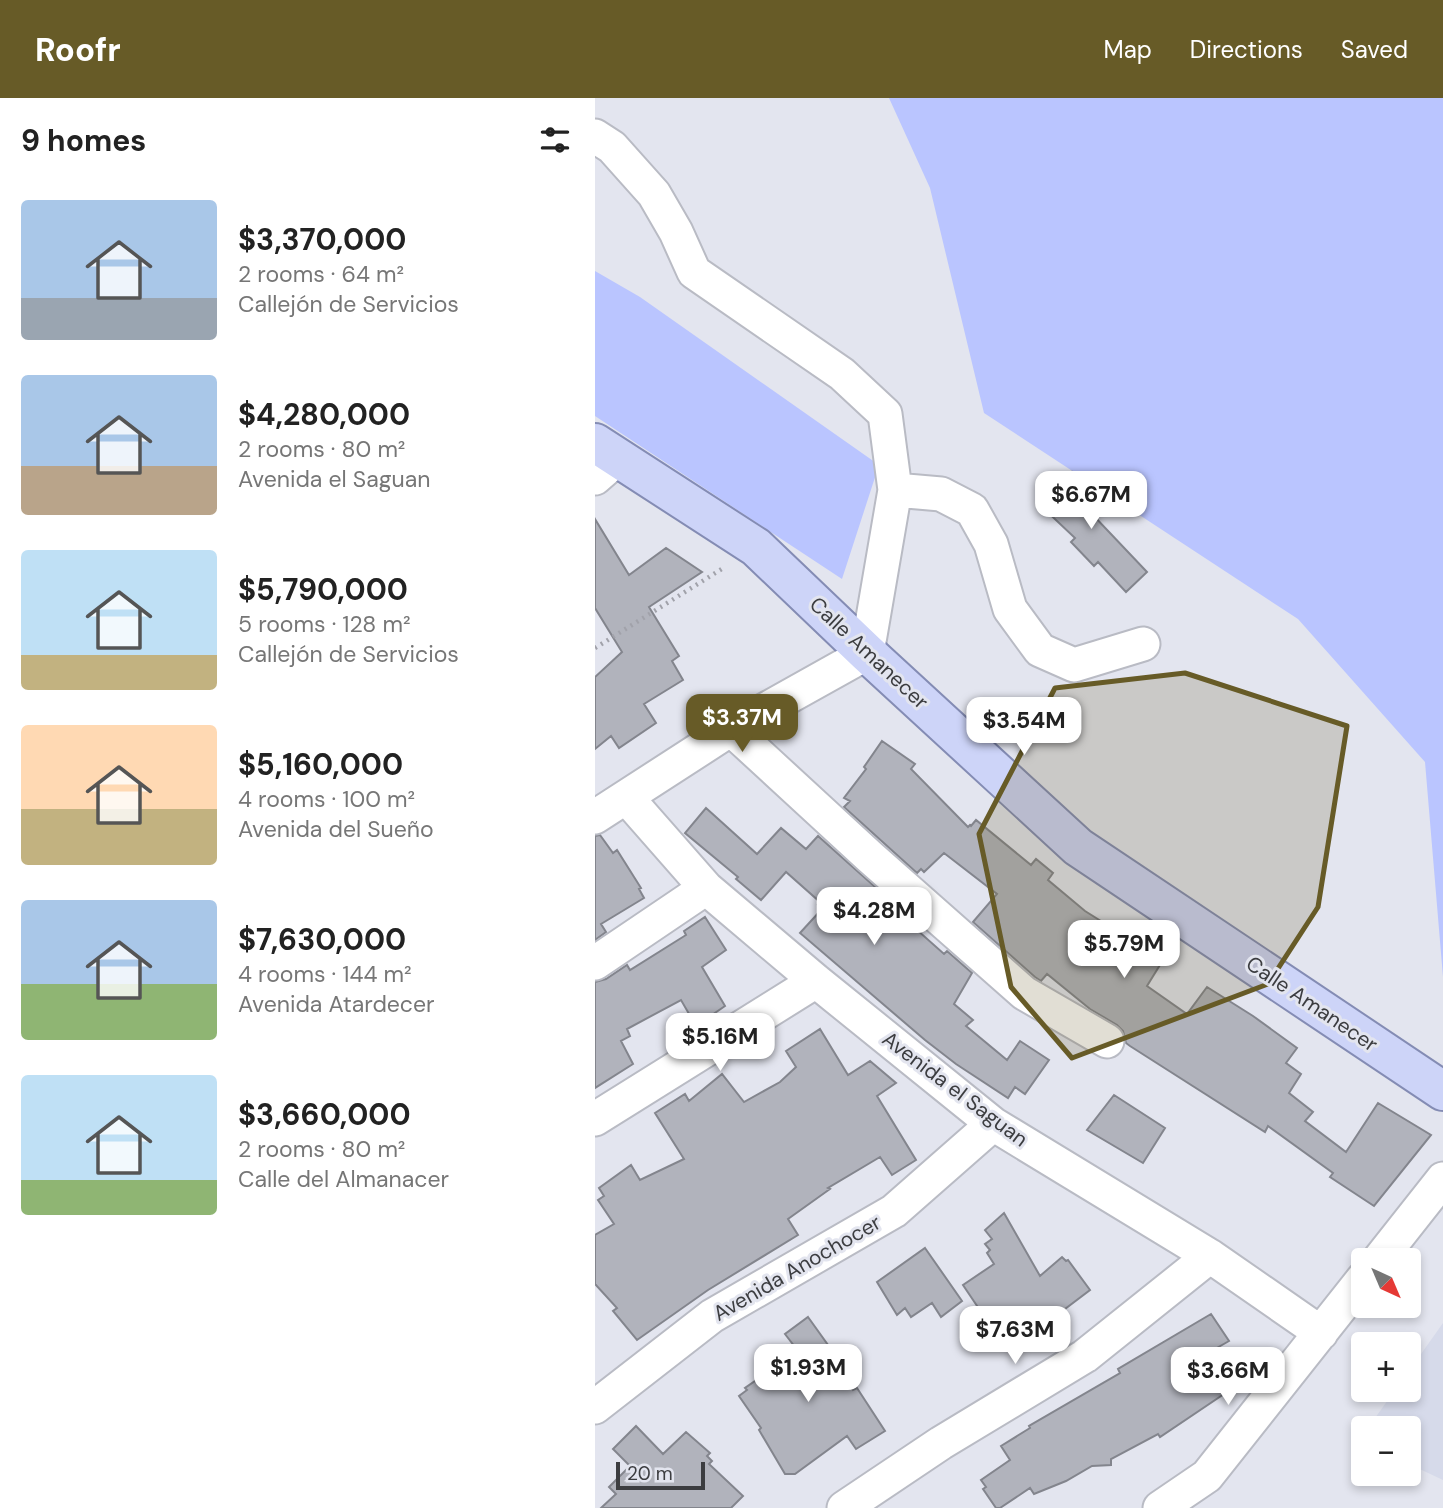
<!DOCTYPE html>
<html lang="en">
<head>
<meta charset="utf-8">
<style>
  body { margin:0; font-family:"DM Sans",sans-serif; background:#f2f2f2; color:#222; height:100vh; display:flex; flex-direction:column; font-size:26px; white-space:nowrap }
  * { box-sizing:border-box; margin:0 }
  p { font-size:23px; color:#767676 }
  .icon { flex:none; width:38px; height:38px; fill:none; stroke:currentColor; stroke-width:2; stroke-linecap:round; stroke-linejoin:round }
  .map { position:relative; flex:1; overflow:hidden }
  .panel { display:flex; flex-direction:column; background:#fff; width:595px }
  .panel>* { flex:none }
  .needle { width:46px; rotate:136deg }
  .fabs { position:absolute; left:756px; top:1150px; display:grid; gap:14px }
  .fabs a { display:grid; place-items:center; width:70px; height:70px; border-radius:7px; background:#fff; box-shadow:0 4px 10px #0003; font-size:35px }
  .scale { position:absolute; left:21px; bottom:18px; width:89px; box-sizing:border-box; padding-left:7px; border:4px solid #3c3d40; border-top:0; font-size:19px; line-height:24px; white-space:nowrap; color:#3c3d40; -webkit-text-stroke:5px #e3e5ef; paint-order:stroke }
  .price { position:absolute; translate:-50% -60px; padding:0 16px; border-radius:14px; background:#fff; color:#222; font-size:23px; line-height:46px; filter:drop-shadow(0 2px 4px #0008) }
  .price::after { content:''; position:absolute; left:50%; top:42px; width:21px; height:16px; margin-left:-10px; background:inherit; clip-path:polygon(0 0,100% 0,50% 100%) }
  .price.selected { background:#675b27; color:#fff }
  ul { padding:0; list-style:none }
  li { display:flex; align-items:center; gap:21px; height:175px; padding:0 21px }
  li span { display:grid; place-items:center; flex:none; width:196px; height:140px; border-radius:7px; color:#555 }
  li>.icon { margin-inline-start:auto }
  span .icon { width:84px; height:84px; fill:#fffc; stroke-width:1 }
  li b { font-size:30px }
  h2 { display:flex; justify-content:space-between; align-items:center; height:84px; padding:0 21px; font-size:30px }
  header { display:flex; align-items:center; gap:42px; box-sizing:border-box; height:98px; padding:0 35px; background:#675b27; color:#fff }
  header strong { font-size:33px }
  nav { display:flex; gap:38px; margin-inline-start:auto; font-size:24px }
  main { display:flex; flex:1; min-height:0 }
  .map>svg:first-child { display:block }
  .built { fill:#d6daea }
  .green { fill:#bac5ff }
  .building { fill:#b1b3bc; stroke:#83858d; stroke-width:2 }
  .lines { fill:none; stroke-linecap:round; stroke-linejoin:round }
  .minor-casing { stroke:#b9bbc4; stroke-width:37 }
  .major-casing { stroke:#848cb4; stroke-width:42 }
  .path { stroke:#a1a2aa; stroke-width:4.5; stroke-dasharray:2 5; stroke-linecap:butt }
  .minor { stroke:#fff; stroke-width:33 }
  .major { stroke:#cdd4f8; stroke-width:38 }
  .marked { fill:#675b27; fill-opacity:0.2; stroke:#675b27; stroke-width:5; stroke-linejoin:round }
  .labels { text-anchor:middle; dominant-baseline:central; stroke-width:6; stroke-linejoin:round; paint-order:stroke }
  .street-label { font-size:21px; fill:#3c3d40; stroke:#e3e5ef }
</style>
</head>
<body>
<header>
<strong>Roofr</strong>
<nav><a>Map</a><a>Directions</a><a>Saved</a></nav>
</header>
<main>
<section class="panel">
<h2>9 homes<svg class="icon" aria-label="filters" viewBox="0 0 24 24"><path d="M4 7h16M4 17h16"/><circle cx="9" cy="7" r="2"/><circle cx="15" cy="17" r="2"/></svg></h2>
<ul>
<li><span style="background:linear-gradient(#a9c7e8 70%,#9aa5b1 0)"><svg class="icon" aria-label="home" viewBox="0 0 24 24"><path d="M3 11l9-7 9 7M6 9v11h12V9"/></svg></span><div><b>$3,370,000</b><p>2 rooms · 64 m²</p><p>Callejón de Servicios</p></div></li>
<li><span style="background:linear-gradient(#a9c7e8 65%,#b9a48a 0)"><svg class="icon" aria-label="home" viewBox="0 0 24 24"><path d="M3 11l9-7 9 7M6 9v11h12V9"/></svg></span><div><b>$4,280,000</b><p>2 rooms · 80 m²</p><p>Avenida el Saguan</p></div></li>
<li><span style="background:linear-gradient(#bfe0f5 75%,#c2b280 0)"><svg class="icon" aria-label="home" viewBox="0 0 24 24"><path d="M3 11l9-7 9 7M6 9v11h12V9"/></svg></span><div><b>$5,790,000</b><p>5 rooms · 128 m²</p><p>Callejón de Servicios</p></div></li>
<li><span style="background:linear-gradient(#ffd9b3 60%,#c2b280 0)"><svg class="icon" aria-label="home" viewBox="0 0 24 24"><path d="M3 11l9-7 9 7M6 9v11h12V9"/></svg></span><div><b>$5,160,000</b><p>4 rooms · 100 m²</p><p>Avenida del Sueño</p></div></li>
<li><span style="background:linear-gradient(#a9c7e8 60%,#8fb573 0)"><svg class="icon" aria-label="home" viewBox="0 0 24 24"><path d="M3 11l9-7 9 7M6 9v11h12V9"/></svg></span><div><b>$7,630,000</b><p>4 rooms · 144 m²</p><p>Avenida Atardecer</p></div></li>
<li><span style="background:linear-gradient(#bfe0f5 75%,#8fb573 0)"><svg class="icon" aria-label="home" viewBox="0 0 24 24"><path d="M3 11l9-7 9 7M6 9v11h12V9"/></svg></span><div><b>$3,660,000</b><p>2 rooms · 80 m²</p><p>Calle del Almanacer</p></div></li>
</ul>
</section>
<div class="map">
<svg width="848" height="1410" viewBox="0 0 848 1410">
  <rect width="100%" height="100%" fill="#e3e5ef"/>
  <!-- built -->
  <path class="built" d="M848,1225v157l-34,-16v-36h-41l27,-38h14v-19z"/>
  <!-- green -->
  <path class="green" d="M294,0h554v879l-18,-215 -127,-143 -314,-206 -54,-225z
    M0,173l45,26 239,168 -37,114 -247,-163z"/>
  <!-- building -->
  <path class="building" d="M477,374l30,30 -11,11 56,59 -21,20 -28,-30 -4,4 -23,-24 4,-4 -36,-34z
    M0,421l34,56 37,-27 36,24 -53,35 30,49 -7,5 11,19 -39,24 12,19 -37,25 -8,-12 -16,13v-72l27,-25 -27,-44z
    M287,643l33,23 -4,5 57,58 2,-2 1,1 5,-6 55,45 5,-6 17,14 -5,7 37,31 78,49 -16,26 40,28 20,-27 46,29 44,32 -11,15 15,11 -12,19 24,19 -8,9 41,31 32,-49 53,32 -57,71 -44,-29 3,-4 -65,-47 -3,6 -135,-86 -4,-3 -3,-12 -6,-6 -27,-16 -43,-35 -6,7 -6,-4 -62,-55 24,-28 -53,-41 -20,19 -3,-3 -4,4 -73,-66 6,-6 -6,-3 22,-29 -2,-2z
    M111,710l51,46 24,-26 25,21 12,-13 75,67 -3,3 54,48 3,-3 25,22 -18,31 19,16 -7,6 41,34 13,-19 29,19 -24,34 -10,-7 -7,11 -52,-34 -31,-24 -125,-107 22,-24 -4,-4 3,-2 -35,-31 -25,28 -25,-21 2,-2 -53,-44z
    M5,737l13,18 4,-3 24,38 -2,1 5,9 -43,26 5,8 -11,8v-104z
    M110,819l21,33 -24,17 23,39 -29,20 -15,-26 -54,29 3,7 -9,5 12,23 -38,24v-106l11,-3 21,-14 3,5 56,-35 -2,-4z
    M225,931l28,46 22,-14 26,22 -19,13 39,64 -24,15 -12,-18 -52,31 2,1 -42,30 10,16 -90,55 -71,50 -24,-29 4,-3 -22,-24v-49l19,-11 -16,-24 6,-4 -5,-8 32,-23 9,15 44,-21 -29,-46 30,-19 4,7 33,-27 22,28 36,-20 16,-15 -10,-16z
    M519,997l51,33 -22,35 -56,-33z
    M409,1115l36,63 22,-19 4,4 2,-1 22,30 -70,53 -3,-5 -13,8 -41,-61 31,-21 -7,-11 3,-3 -5,-6 7,-5 -7,-9z
    M330,1150l37,53 -21,16 -9,-14 -21,14 -6,-9 -8,7 -20,-33z
    M616,1216l18,27 -28,16 23,37 -64,43 -2,-3 -47,25v6l-19,1 -26,15 -32,13 -4,-6 -30,20h-4l-13,-19 3,-2 -5,-7 29,-20 -9,-14 29,-18 -1,-2 91,-53 -2,-4z
    M213,1219l25,35 -4,4 24,34 4,-2 28,43 -29,18 -9,-13 -52,38h-10l-26,-44 2,-2 -22,-32 8,-6 -2,-2 53,-37 -13,-17z
    M41,1328l27,28 23,-22 24,21 -3,3 5,5 -3,3 34,32 -12,12h-130l15,-14 -7,-7 21,-21 -17,-17z"/>
  <g class="lines">
    <!-- minor casing -->
    <g class="minor-casing">
      <path id="minor" d="M0,38l17,11 42,47 22,38 18,40 148,102 43,40 10,76 -28,163 -136,76 -136,88
        M0,380l23,-20
        M300,392l46,4 31,16 19,34 19,65 30,41 34,15 69,-21
        M136,631l139,128 154,136 83,48
        M32,700l79,90 110,93 177,143 217,132 111,77
        M0,865l111,-75
        M0,1021l221,-138
        M784,1162l64,-81
        M0,1309l117,-91 182,-105 99,-87
        M249,1410l97,-65 144,-87 125,-100
        M565,1410l47,-32 156,-197"/>
    </g>
    <!-- major casing -->
    <g class="major-casing">
      <path id="major" d="M0,345l161,104 111,106 211,194 365,244"/>
    </g>
    <!-- path -->
    <path class="path" d="M0,550l130,-81"/>
    <!-- minor -->
    <use href="#minor" class="minor"/>
    <!-- major -->
    <use href="#major" class="major"/>
  </g>
  <!-- marked area -->
  <path class="marked" d="M590,575l162,53 -29,181 -50,77 -196,74 -61,-71 -32,-153 76,-146z"/>
  <g class="labels">
    <!-- street labels -->
    <g class="street-label">
      <text transform="translate(274 555) rotate(43)">Calle Amanecer</text>
      <text transform="translate(717 906) rotate(34)">Calle Amanecer</text>
      <text transform="translate(360 991) rotate(37)">Avenida el Saguan</text>
      <text transform="translate(202 1170) rotate(-30)">Avenida Anochocer</text>
    </g>
  </g>
</svg>
<div class="fabs">
<a><svg class="needle" viewBox="-14 -14 28 28"><path d="M0-13l5 13h-10z" fill="#e53935"/><path d="M0 13l5-13h-10z" fill="#767676"/></svg></a>
<a>+</a>
<a>−</a>
</div>
<div class="scale">20 m</div>
<b class="price" style="left:496px;top:433px">$6.67M</b>
<b class="price selected" style="left:147px;top:656px">$3.37M</b>
<b class="price" style="left:429px;top:659px">$3.54M</b>
<b class="price" style="left:279px;top:849px">$4.28M</b>
<b class="price" style="left:529px;top:882px">$5.79M</b>
<b class="price" style="left:125px;top:975px">$5.16M</b>
<b class="price" style="left:420px;top:1268px">$7.63M</b>
<b class="price" style="left:213px;top:1306px">$1.93M</b>
<b class="price" style="left:633px;top:1309px">$3.66M</b>
</div>
</main>
</body>
</html>
